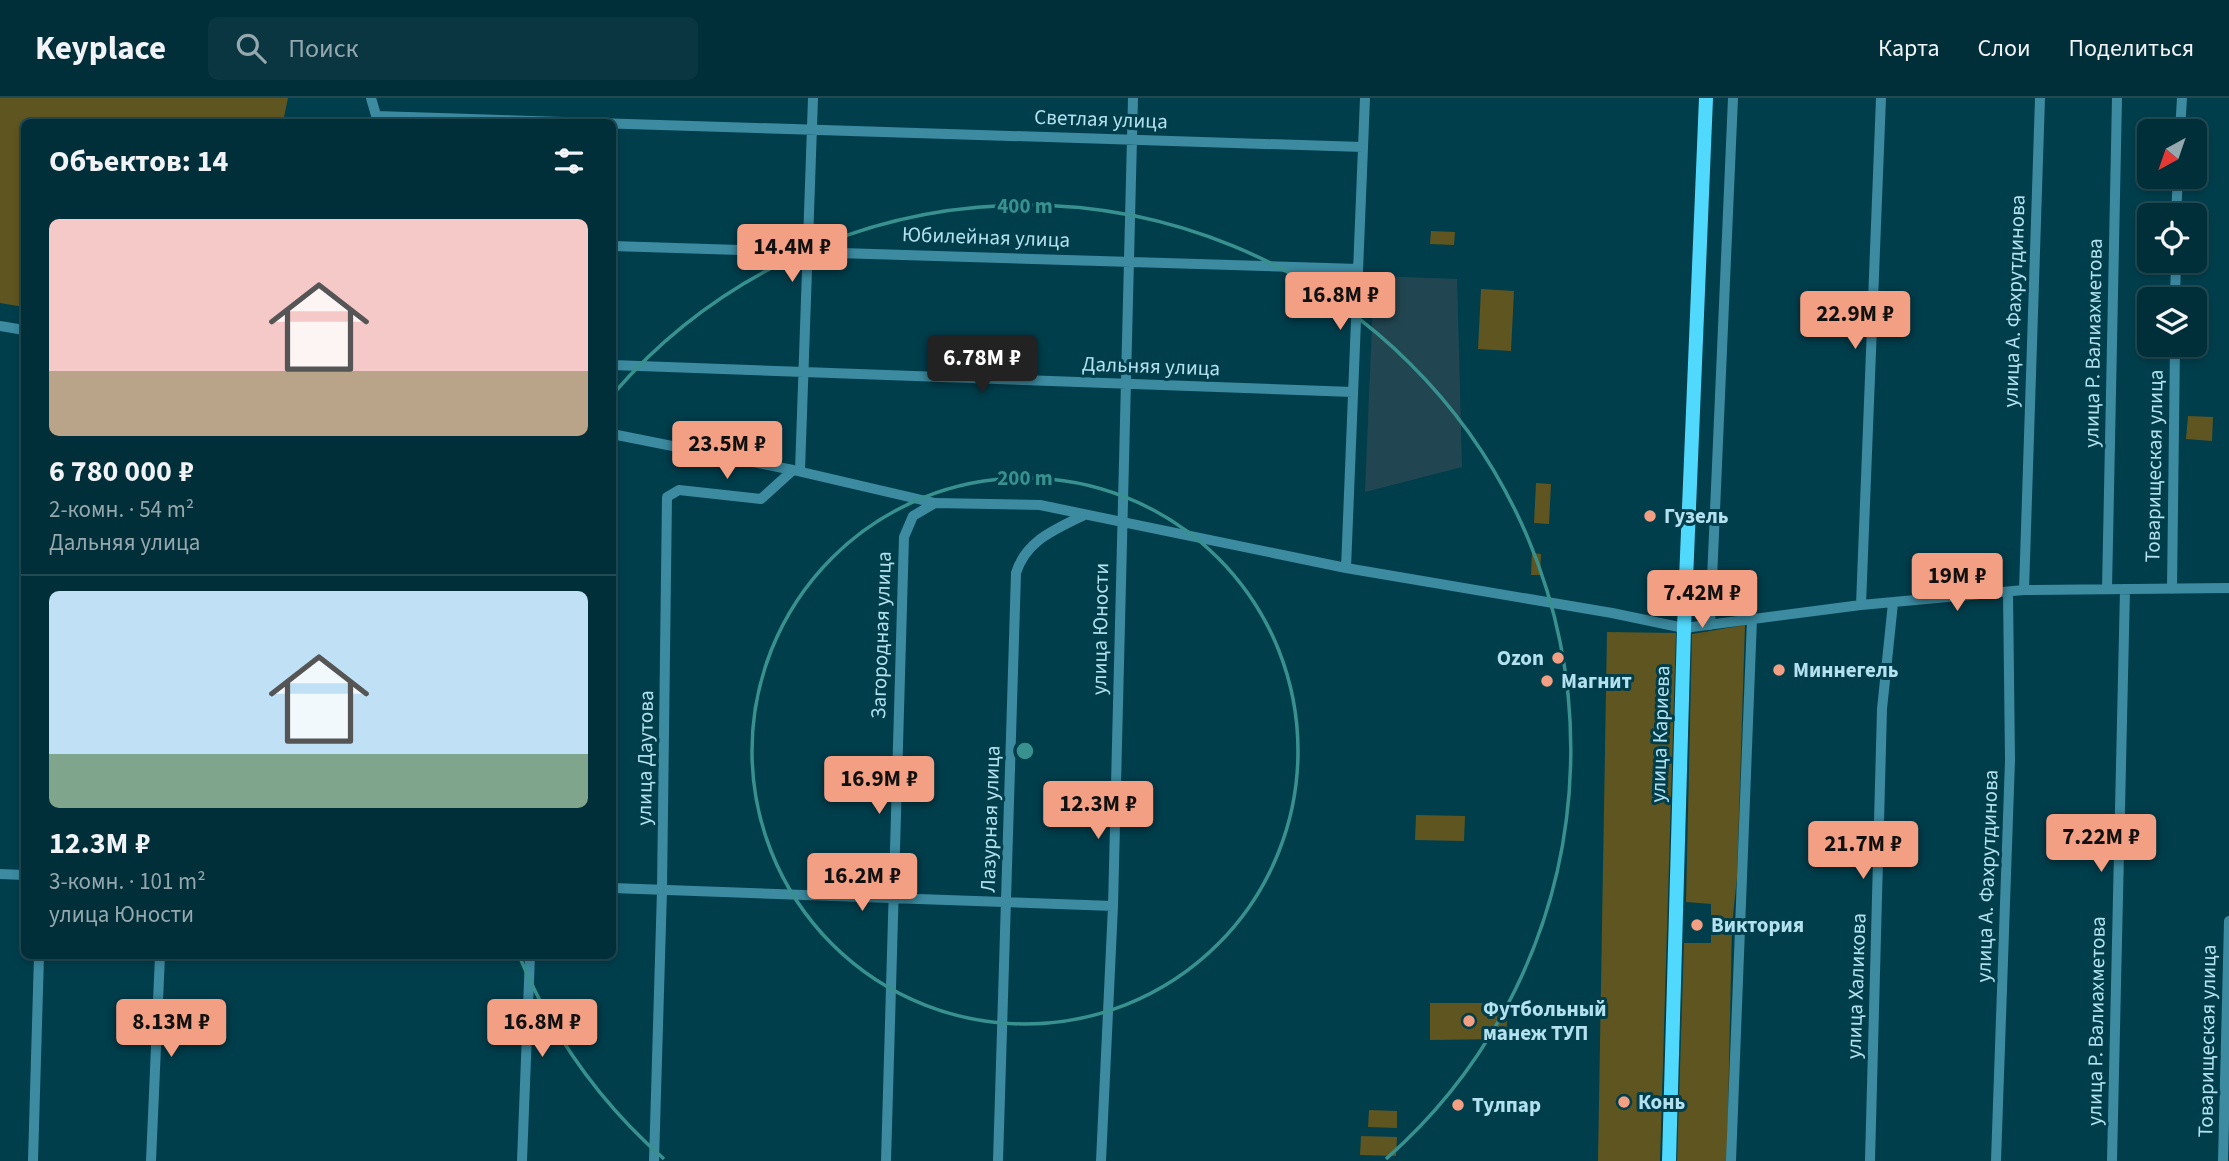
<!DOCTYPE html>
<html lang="ru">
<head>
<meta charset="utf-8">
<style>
  body { margin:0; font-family:"Source Sans 3",sans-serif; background:#0a3641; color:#f1f3f6; height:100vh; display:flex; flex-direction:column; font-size:26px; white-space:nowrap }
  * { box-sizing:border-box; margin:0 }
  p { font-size:23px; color:#95a8ae }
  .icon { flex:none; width:38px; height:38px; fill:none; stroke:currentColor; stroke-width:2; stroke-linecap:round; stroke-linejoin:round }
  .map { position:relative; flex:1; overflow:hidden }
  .sheet { position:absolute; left:21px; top:21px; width:595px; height:840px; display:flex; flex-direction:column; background:#002e39; border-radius:10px; box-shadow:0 4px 10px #0003,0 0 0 2px #224a53 }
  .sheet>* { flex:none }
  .needle { width:46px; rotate:220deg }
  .buttons { position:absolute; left:2137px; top:21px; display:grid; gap:14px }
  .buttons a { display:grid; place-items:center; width:70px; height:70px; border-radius:10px; background:#002e39; box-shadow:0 4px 10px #0003,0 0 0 2px #224a53; font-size:35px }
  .price { position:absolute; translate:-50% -60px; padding:0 16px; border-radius:7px; background:#f39f83; color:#111; font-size:23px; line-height:46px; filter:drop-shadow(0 2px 4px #0008) }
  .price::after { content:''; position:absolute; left:50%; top:42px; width:21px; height:16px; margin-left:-10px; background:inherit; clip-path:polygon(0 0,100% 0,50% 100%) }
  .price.on { background:#222; color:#fff }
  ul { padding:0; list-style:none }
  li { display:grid; align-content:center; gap:14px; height:371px; padding:0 28px }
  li+li { border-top:2px solid #224a53 }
  li span { display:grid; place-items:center; height:217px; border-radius:10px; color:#555 }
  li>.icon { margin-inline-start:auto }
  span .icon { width:126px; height:126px; fill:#fffc; stroke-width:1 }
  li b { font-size:30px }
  h2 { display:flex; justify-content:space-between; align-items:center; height:84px; padding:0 28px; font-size:30px }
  header { display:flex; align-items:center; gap:42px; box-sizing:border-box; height:98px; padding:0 35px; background:#002e39; border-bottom:2px solid #224a53 }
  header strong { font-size:33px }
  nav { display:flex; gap:38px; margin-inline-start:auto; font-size:24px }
  .search { width:490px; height:63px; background:#0a3641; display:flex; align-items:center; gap:18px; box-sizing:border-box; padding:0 24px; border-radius:10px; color:#95a8ae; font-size:26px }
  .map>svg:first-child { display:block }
  .built { fill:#224651 }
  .green { fill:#5e5520 }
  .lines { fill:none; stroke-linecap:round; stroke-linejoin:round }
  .minor { stroke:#3c8ba1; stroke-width:10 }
  .major { stroke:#51d9fd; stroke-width:14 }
  .ring { fill:none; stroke:#38918e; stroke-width:3.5 }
  .poi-dot { fill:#f39f83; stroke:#003e4c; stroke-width:2.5 }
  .labels { text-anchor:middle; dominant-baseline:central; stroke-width:6; stroke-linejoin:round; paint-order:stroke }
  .street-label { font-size:21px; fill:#b3e1ef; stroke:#003e4c }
  .poi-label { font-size:21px; font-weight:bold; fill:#b3e1ef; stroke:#003e4c; text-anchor:start }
  .centre { fill:#38918e; stroke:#003e4c; stroke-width:3.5 }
  .ring-label { font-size:21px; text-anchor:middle; font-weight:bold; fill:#38918e; stroke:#003e4c; stroke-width:6; stroke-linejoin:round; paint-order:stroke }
</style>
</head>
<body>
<header>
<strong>Keyplace</strong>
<div class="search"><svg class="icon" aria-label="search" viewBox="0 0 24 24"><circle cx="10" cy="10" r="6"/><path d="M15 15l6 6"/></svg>Поиск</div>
<nav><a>Карта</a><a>Слои</a><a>Поделиться</a></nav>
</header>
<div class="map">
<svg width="2229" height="1063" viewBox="0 0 2229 1063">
  <rect width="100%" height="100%" fill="#003e4c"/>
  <!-- built -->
  <path class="built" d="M1374,178l83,3 5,188 -97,25z"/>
  <!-- green -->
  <path class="green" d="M0,0h288l-5,24h-259v185l-24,-4z
    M1431,133l24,1 -1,13 -24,-1z
    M1481,191l33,2 -3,60 -33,-2z
    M2188,318l25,1 -1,24 -26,-2z
    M1536,385l15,1 -2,40 -15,-1z
    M1532,455l9,1 -1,21h-9z
    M1745,527l-8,252 -5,48 -5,236h-50l7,-218h27v-39l-25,-2 6,-268z
    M1607,534l69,1 -16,528h-62z
    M1416,717l49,1 -1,25 -49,-1z
    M1430,905h78l-2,36 -76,1z
    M1369,1012l28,1v17l-29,-1z
    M1361,1038l36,1 -1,19 -36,-1z"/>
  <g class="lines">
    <!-- minor -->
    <path class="minor" d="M371,0l7,24
      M376,18l987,31
      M2180,33l2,-33
      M2176,117l2,-38
      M612,148l746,23
      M2175,201l1,-38
      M0,228l24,4
      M612,267l741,27
      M612,336l181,36 142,33 105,2 306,63 266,45 72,15 177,-23 163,-15 205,-2
      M800,373l13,-373
      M1346,470l19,-470
      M2107,491l10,-491
      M2172,491l3,-244
      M2024,492l16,-492
      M1861,507l20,-507
      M1710,527l23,-527
      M0,776l24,1
      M612,790l501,18
      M33,1063l6,-205
      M151,1063l9,-205
      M522,1063l8,-205
      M654,1063l8,-271 5,-393 12,-7 82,9 32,-29
      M886,1063l18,-624 9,-21 22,-13
      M998,1063l18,-588c10,-33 39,-43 68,-58
      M1101,1063l12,-255 20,-808
      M1731,1063l21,-542
      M1870,1063l12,-452 11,-106
      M1996,1063l14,-401 -2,-168
      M2112,1063l13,-572
      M2223,1063l6,-240"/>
    <!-- major -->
    <path class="major" d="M1669,1063l15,-533 22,-530"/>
  </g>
  <!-- distance rings -->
  <g class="ring">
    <circle cx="1025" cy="653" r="273"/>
    <path d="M664 1061A545 545 0 0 1 521 862M614 295A545 545 0 1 1 1386 1061"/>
  </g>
  <!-- markers -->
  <g class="poi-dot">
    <circle cx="1650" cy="418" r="7"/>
    <circle cx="1558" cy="560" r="7"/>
    <circle cx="1779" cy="572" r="7"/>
    <circle cx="1547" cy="583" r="7"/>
    <circle cx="1697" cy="827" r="7"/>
    <circle cx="1469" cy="923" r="7"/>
    <circle cx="1624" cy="1004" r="7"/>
    <circle cx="1458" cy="1007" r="7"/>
  </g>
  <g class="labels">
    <!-- street labels -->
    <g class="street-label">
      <text transform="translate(1101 21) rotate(2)">Светлая улица</text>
      <text transform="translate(986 139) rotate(2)">Юбилейная улица</text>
      <text transform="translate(2014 203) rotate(-88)">улица А. Фахрутдинова</text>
      <text transform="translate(2093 245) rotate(-89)">улица Р. Валиахметова</text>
      <text transform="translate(1151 268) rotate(2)">Дальняя улица</text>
      <text transform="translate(2154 368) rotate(-89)">Товарищеская улица</text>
      <text transform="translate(1100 531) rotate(-89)">улица Юности</text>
      <text transform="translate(881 537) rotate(-88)">Загородная улица</text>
      <text transform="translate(1660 636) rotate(-88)">улица Кариева</text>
      <text transform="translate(645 660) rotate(-89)">улица Даутова</text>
      <text transform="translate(990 721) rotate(-88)">Лазурная улица</text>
      <text transform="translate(1987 778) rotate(-88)">улица А. Фахрутдинова</text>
      <text transform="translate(1856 888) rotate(-88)">улица Халикова</text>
      <text transform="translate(2096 923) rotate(-89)">улица Р. Валиахметова</text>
      <text transform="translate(2207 943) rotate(-89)">Товарищеская улица</text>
    </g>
    <!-- poi labels -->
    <g class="poi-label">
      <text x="1664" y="418">Гузель</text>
      <text x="1544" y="560" text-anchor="end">Ozon</text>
      <text x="1793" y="572">Миннегель</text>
      <text x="1561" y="583">Магнит</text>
      <text x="1711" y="827">Виктория</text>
      <text x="1483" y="911">Футбольный<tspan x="1483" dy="24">манеж ТУП</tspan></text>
      <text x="1638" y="1004">Конь</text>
      <text x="1472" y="1007">Тулпар</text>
    </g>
  </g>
  <circle cx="1025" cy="653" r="10" class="centre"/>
  <g class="ring-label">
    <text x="1025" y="115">400 m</text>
    <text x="1025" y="387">200 m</text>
  </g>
</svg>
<div class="buttons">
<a><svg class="needle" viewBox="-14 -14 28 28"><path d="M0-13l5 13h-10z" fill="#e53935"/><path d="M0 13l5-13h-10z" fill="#95a8ae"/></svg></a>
<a><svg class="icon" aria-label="locate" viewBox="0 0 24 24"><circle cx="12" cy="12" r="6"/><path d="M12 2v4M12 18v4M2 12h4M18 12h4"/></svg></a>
<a><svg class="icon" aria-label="layers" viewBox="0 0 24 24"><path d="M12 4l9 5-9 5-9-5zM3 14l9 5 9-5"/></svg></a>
</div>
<b class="price" style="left:792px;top:186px">14.4M ₽</b>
<b class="price" style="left:1340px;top:234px">16.8M ₽</b>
<b class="price" style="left:1855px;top:253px">22.9M ₽</b>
<b class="price on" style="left:982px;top:297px">6.78M ₽</b>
<b class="price" style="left:727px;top:383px">23.5M ₽</b>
<b class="price" style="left:1957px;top:515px">19M ₽</b>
<b class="price" style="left:1702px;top:532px">7.42M ₽</b>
<b class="price" style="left:879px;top:718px">16.9M ₽</b>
<b class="price" style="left:1098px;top:743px">12.3M ₽</b>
<b class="price" style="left:2101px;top:776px">7.22M ₽</b>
<b class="price" style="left:1863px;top:783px">21.7M ₽</b>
<b class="price" style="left:862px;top:815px">16.2M ₽</b>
<b class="price" style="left:171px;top:961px">8.13M ₽</b>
<b class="price" style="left:542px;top:961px">16.8M ₽</b>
<section class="sheet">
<h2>Объектов: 14<svg class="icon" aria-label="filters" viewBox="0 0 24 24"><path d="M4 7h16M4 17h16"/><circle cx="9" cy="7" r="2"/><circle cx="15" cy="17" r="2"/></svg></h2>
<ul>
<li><span style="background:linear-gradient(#f6c9c9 70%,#b9a48a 0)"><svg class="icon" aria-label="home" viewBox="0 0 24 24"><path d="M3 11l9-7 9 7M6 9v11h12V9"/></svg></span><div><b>6 780 000 ₽</b><p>2-комн. · 54 m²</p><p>Дальняя улица</p></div></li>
<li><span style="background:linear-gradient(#bfe0f5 75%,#7fa58c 0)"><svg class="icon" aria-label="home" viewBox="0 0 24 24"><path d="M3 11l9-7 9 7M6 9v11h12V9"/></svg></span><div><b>12.3M ₽</b><p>3-комн. · 101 m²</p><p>улица Юности</p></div></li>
</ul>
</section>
</div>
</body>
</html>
